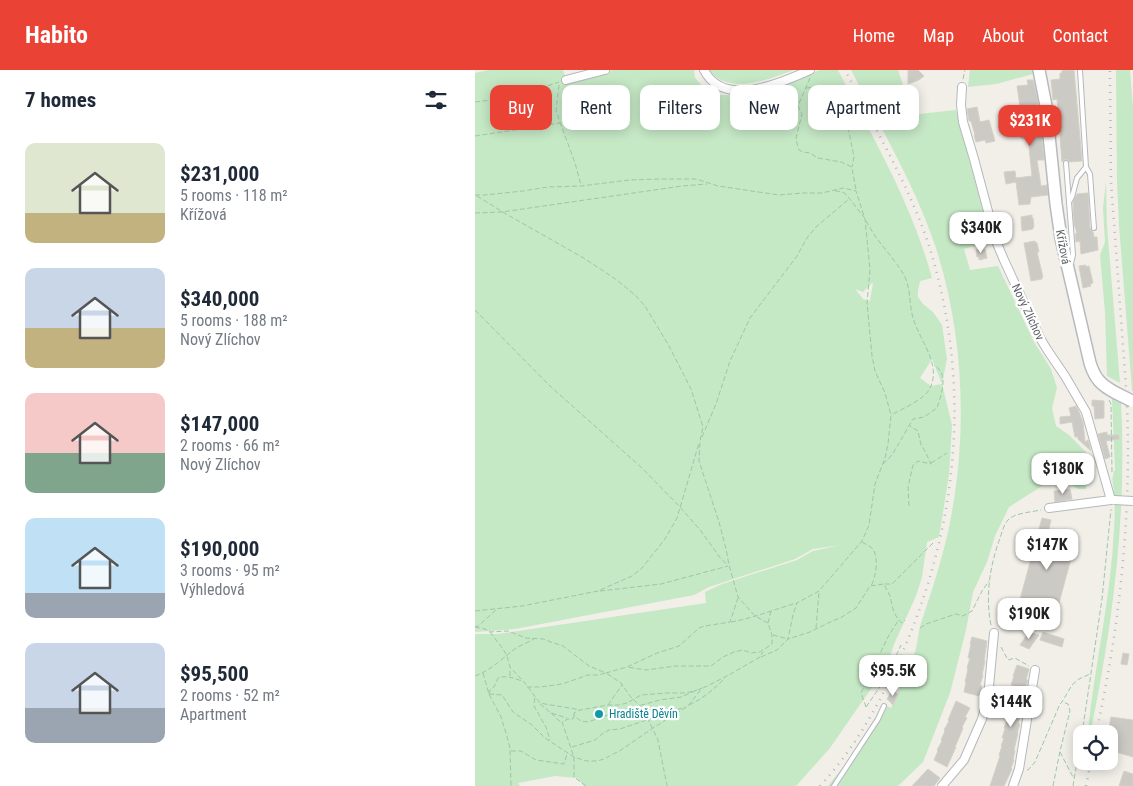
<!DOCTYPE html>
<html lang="en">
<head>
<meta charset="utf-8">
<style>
  body { margin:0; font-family:"Roboto Condensed",sans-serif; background:#f6f6f7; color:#1f2937; height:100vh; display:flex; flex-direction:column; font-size:19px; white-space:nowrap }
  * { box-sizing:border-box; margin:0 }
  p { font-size:16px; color:#747a83 }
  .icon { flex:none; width:28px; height:28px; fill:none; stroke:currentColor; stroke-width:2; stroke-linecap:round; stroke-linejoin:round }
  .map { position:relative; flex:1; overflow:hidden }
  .details { display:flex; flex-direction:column; background:#fff; width:475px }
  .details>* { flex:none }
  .banner { position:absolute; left:15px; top:15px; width:475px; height:45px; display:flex; gap:10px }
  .fabs { position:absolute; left:598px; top:655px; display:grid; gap:10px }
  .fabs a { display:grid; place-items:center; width:45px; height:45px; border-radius:10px; background:#fff; box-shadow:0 2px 12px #0003; font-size:25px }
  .price { position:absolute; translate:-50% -42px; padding:0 11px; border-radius:10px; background:#fff; color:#222; font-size:16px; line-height:32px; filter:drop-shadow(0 1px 2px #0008) }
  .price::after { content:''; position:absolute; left:50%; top:30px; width:15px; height:11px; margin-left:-8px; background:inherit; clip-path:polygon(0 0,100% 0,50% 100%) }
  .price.active { background:#ea4335; color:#fff }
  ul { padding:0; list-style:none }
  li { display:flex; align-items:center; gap:15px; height:125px; padding:0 25px }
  li span { display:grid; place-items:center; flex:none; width:140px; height:100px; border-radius:10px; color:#555 }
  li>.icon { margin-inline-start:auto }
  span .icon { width:60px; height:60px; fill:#fffc; stroke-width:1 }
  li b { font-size:21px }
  h2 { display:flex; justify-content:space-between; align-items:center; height:60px; padding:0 25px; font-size:21px }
  .chip { padding:0 18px; border-radius:10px; background:#fff; box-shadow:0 2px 12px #0003; font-size:18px; line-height:45px }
  .chip.active { background:#ea4335; color:#fff }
  header { display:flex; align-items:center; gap:30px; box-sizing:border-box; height:70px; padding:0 25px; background:#ea4335; color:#fff }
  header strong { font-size:24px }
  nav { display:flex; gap:28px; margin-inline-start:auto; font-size:18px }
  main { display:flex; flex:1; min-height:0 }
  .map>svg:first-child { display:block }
  .green { fill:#c5e8c5; fill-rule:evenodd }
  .building { fill:#cccac5; stroke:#d6d1c6 }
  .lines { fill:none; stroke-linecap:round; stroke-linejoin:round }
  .lane-casing { stroke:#b5b8bc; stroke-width:6 }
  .street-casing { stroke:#b5b8bc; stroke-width:10 }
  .secondary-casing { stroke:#b6babf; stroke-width:14 }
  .path { stroke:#9cc7a9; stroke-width:1; stroke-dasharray:5 2.5; stroke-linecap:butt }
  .lane { stroke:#fff; stroke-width:4 }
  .street { stroke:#fff; stroke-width:8 }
  .secondary { stroke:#fff; stroke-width:11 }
  .rail { stroke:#b6b7b8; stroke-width:2.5; stroke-dasharray:1 6; stroke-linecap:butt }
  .street-bridge-casing { stroke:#b5b8bc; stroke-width:10; stroke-linecap:butt }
  .secondary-bridge-casing { stroke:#b6babf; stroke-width:14; stroke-linecap:butt }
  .street-bridge { stroke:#fff; stroke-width:8 }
  .secondary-bridge { stroke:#fff; stroke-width:11 }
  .culture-dot { fill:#0f9aa8; stroke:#fff; stroke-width:2 }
  .labels { text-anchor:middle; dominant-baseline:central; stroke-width:4.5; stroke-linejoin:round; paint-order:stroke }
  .street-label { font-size:12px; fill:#5f6368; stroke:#fff }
  .culture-label { font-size:12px; fill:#0d838f; stroke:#fff; text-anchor:start }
</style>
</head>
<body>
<header>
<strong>Habito</strong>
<nav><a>Home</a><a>Map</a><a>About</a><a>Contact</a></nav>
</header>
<main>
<section class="details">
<h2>7 homes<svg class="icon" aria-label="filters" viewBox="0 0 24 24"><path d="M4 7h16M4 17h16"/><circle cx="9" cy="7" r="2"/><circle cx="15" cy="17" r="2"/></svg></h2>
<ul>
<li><span style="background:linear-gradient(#dfe7d0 70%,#c2b280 0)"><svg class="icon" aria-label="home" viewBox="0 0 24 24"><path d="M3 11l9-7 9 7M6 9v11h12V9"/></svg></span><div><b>$231,000</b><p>5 rooms · 118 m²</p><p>Křížová</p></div></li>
<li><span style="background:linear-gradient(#c9d6e8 60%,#c2b280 0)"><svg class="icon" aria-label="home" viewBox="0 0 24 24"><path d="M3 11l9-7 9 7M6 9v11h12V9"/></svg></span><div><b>$340,000</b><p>5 rooms · 188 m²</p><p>Nový Zlíchov</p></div></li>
<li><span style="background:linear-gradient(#f6c9c9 60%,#7fa58c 0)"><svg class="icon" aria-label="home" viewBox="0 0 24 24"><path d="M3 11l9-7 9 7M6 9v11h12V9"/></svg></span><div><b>$147,000</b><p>2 rooms · 66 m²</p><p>Nový Zlíchov</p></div></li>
<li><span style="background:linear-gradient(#bfe0f5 75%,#9aa5b1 0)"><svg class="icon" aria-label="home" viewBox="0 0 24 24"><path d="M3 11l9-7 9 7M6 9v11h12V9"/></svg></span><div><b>$190,000</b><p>3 rooms · 95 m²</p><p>Výhledová</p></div></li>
<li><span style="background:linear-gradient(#c9d6e8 65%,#9aa5b1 0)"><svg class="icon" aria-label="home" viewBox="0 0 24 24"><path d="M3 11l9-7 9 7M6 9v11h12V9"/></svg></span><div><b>$95,500</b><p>2 rooms · 52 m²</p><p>Apartment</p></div></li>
</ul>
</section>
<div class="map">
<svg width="658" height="716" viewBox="0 0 658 716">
  <rect width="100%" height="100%" fill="#f1efe8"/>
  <!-- green -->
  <path class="green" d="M14,0h74l4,12 46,-12h81l1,8 8,9 13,8h31l27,-6 46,-19h18c35,68 74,134 94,208l-12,3 -2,10v6l5,7 10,8 9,13 5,34 -5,25 10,41 -3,50 -10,62 -12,5 -5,35 -6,19 -21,46 -9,25 -56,81 -34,38h-212l-7,-8 -22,-2 -37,7 2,3h-45v-152h23l208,-31 -1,-11 17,-8 75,-24 16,-9 27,-6 -27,4 -18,10 -86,28 -15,8 -179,34 -40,3v-559zM397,213h1l-3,18 -7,-2 -8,-10 8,3zM457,289l10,25 -11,2 -11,-8z
    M234,0h85c-25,9 -65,26 -85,0z
    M376,0h47l7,21 2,19 3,5 46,-5 35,131 -27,8 6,21 28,-4 36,76 17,27 6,19 -5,20 4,18 13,9 17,17v37h-8l-8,-5 -14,-3 -14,5 -33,21 -14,29 -8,26 -14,30 -7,38 -16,63 -27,69 -25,24h-70l24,-30 15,-16 20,-34 4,2c6,-13 12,-25 17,-38 3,-6 6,-12 7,-18 3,-9 3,-20 6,-29 10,-30 20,-60 27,-91 20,-93 17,-193 -12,-284 -21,-63 -55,-120 -85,-178z
    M495,0h62l1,4 -37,10 -28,3z
    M641,0h14l3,37v285l-1,-2 -13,-165 -2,-43z
    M631,112l1,44 13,157 -13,-7 -2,-64 -5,-57 5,-13 -2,-34z
    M637,329l9,4c6,110 -8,220 -30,327h-3c7,-67 23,-133 26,-201 1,-11 1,-23 0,-34 0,-12 -4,-14 1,-26z"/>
  <!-- building -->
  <path class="building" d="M433,0h10l6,6 -5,4 -11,4z
    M587,0h12l8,91 -13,1 -1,-2 -3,-1 -3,3 -5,-63 -4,1 -2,-20 9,-1v-6h2z
    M552,10h6l4,17 7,63h-7l4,26 6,-1 1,10 -17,2 -1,7 -11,1 -3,-23 -10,2 -2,-12 11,-1 1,7 16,-2 -4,-38h-7l-1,-8h7l-2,-15h-2l-1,-2h-1l-4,-27 11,-1z
    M502,37l3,15 9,-2 6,21 -9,2 -1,-3 -9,2 -2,-7h1l-4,-14h-2l-2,-12z
    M613,123l2,35 3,4 1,5h3l1,13 -17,4 -1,-13 -4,1 -1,-8 2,-1 -3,-9 -1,-22 4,-8z
    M557,145v3h1l1,9h-1v2l-11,2 -1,-14z
    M560,171l1,2h1l2,9h-2l6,25h-1v2l-11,2 -7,-38z
    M510,179l2,9 -8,2v-3h-2l-1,-7z
    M611,195v2l3,-1 4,17 -3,1 1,2 -8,2 -4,-22z
    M617,330l12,1v17l-9,1 -1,-13h-2z
    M601,336l3,6 4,10 2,20 3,-2 3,11 -13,-12v-2h-3l-3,-15 -12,2v-7l11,-1 -2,-8z
    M632,362v3h12v4l-13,2 4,16 -5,2 -7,-25z
    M595,419l2,10 -17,3 -1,-11z
    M567,448l9,2 -3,13 28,7 -20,74 -25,-7 -1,3 -12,-3z
    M554,562l10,3 -10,14 -9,-4z
    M568,562l21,7 -2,8 -22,-7z
    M497,567l15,4 -3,20h1l-3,14h1l-3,10 2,1 -3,10 -15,-4 2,-10h-1l3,-13 -1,-1 3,-10h-2l3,-14h-1z
    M648,583l6,1 -2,11 -6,-1z
    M542,595l12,4 -3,11h2l-3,8 1,1 -3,9h1l-6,25 2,1 -3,9h1l-4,17 1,1 -2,8 1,1 -3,8 1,1 -8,17h-14l10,-30 -1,-1 3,-9h-1l3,-8h-2l3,-9 -1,-1 3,-8h-1l2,-9h-1l4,-17 -1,-1 3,-8h-2l3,-9h-1z
    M417,621l6,3 -5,11 -6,-6z
    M481,631l14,7 -5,9 2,1 -5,9 1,1 -8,19h1l-9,20 -13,-7 4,-9 -1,-1 5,-9 -1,-1 4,-9 -1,-1 5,-9 -1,-1z
    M636,647l22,3v37l-24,-7v-16h-1z
    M453,699l12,9 -6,8h-22z
    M649,701l9,3v12h-14z"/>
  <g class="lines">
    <!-- lane casing -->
    <g class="lane-casing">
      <path id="lane" d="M591,93l3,39
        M611,97l4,7 4,54
        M596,193l2,-8 -4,-53 3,-5 5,-19 9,-11 -6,-97
        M359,716l44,-67 6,-13"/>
    </g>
    <!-- street casing -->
    <g class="street-casing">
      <path id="street" d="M229,0c20,39 77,13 106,0
        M91,10l39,-10
        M487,17l-1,18 2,17 11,37 22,82 8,19 36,78 8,13 17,25 21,36 25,88 -62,8
        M467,716l22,-26 18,-41 6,-22 6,-64
        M538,716l6,-17 16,-99"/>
    </g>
    <!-- secondary casing -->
    <g class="secondary-casing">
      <path id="secondary" d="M564,0l7,36 10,98 5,34 29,125c5,16 11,22 26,30"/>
    </g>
    <!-- path -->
    <path class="path" d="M335,8l-12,28 4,8 -6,24 1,6 2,6 4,2 7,1 8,5 23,4 9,4 2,2 4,22
      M488,9l2,-9
      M84,15l-3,26 19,52 6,22
      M331,18c12,-1 23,-3 35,0l5,29 8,40 -2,10
      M0,32l40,-5 44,-15
      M0,66l85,-13
      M360,121c2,0 7,1 9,2 3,1 16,20 20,24
      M0,125h10l38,-4 25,-4 33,-1 48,-6 30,-1h37l22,7 61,9 24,-2h19l21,-5 13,3 9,28 5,51 -3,33 5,53 3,15 10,22 6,22 -3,29 -3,14 -10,26 -6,41 -7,16 -43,50 -22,12 -4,12 -5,24
      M2,126l29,18 76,43 35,23 19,16 9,10 24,40 22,43 12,38 -3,14 -1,20 20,61 7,27 3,16 9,32 17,19 13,7 4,12v9l-12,8 -9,1 -8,-3 -9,2 -11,5 -12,9h-35l-30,4 -19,-3
      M0,143l27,-1 180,-26 25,-2
      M391,151c4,6 7,13 12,19 9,12 20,24 27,37 6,14 4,27 8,41 7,24 30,47 16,72 -6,10 -27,19 -38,25
      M0,240l75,76 93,83 37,38 21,24 20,28 7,6
      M634,330l2,4 1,69
      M227,367l14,-33 14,-43 20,-43 47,-62 10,-18 9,-11 33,-28
      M456,393l16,-10
      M408,394l9,-9 21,-36 11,-2 13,-9c3,-10 10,-28 3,-37 -1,-3 -4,-4 -6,-6
      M434,436l-1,-19 5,-22 5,-4 13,3 -6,-13 -4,-6 -3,-14 -8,-5
      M387,472c3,2 8,4 11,7 6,10 3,28 -2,37
      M410,514h7l42,-42
      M125,521l61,-7 67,-18
      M0,541l47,-5 76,-15 34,-15 10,-8 23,-29 12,-21 22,-75
      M256,552c23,-4 44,-13 66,-19
      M293,553l3,-12
      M516,555c-6,-30 -1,-59 9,-87 2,-6 4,-14 8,-18 6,-7 24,-8 33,-10
      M0,556l2,1 20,-18
      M0,557l10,2 5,3 18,-1 18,7 17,1 8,3 12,4 26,20 17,7 21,-6 30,-14 22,-7 20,-18 6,-2 25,-4 8,-24
      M341,558l3,-36
      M445,558l6,-4 30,-10 7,2 9,-5 10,-20 7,-10
      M15,562l13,17 4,7 3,11 14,15 16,21c14,3 27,4 40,7
      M298,565l15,4
      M526,577l7,13 7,-2 14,8
      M286,587l16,-7 11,-11 22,-7 18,-9 14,-6 14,-9 14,-22 14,-2c2,4 4,8 6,12 2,10 4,21 12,27l3,-3
      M8,603l6,21 12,23 5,16 4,15 1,38
      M0,606c14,-5 26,-16 37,-25 6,-5 15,-8 22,-12
      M35,606v-8
      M52,617h13l22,-3 26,-9h10l8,-2 15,10 9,13 10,10 8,13 10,21 9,46
      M228,618l24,-12 33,-19 3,-5
      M14,624l13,1 11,17 19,13 13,13 29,19 13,4h10l7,-2 17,-9 32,-22 35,-22 14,-18
      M14,624l1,-4 4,-3 4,-9c9,-3 15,0 24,3
      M60,628l-1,5v3l12,21 4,13
      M65,634l11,9 16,5
      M133,635l14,-20
      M214,635c15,-7 25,-16 36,-27
      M391,637l-5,-14 2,-4 26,-54 9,-14
      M391,637l20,-29 15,-33
      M76,643l6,6 4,3
      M99,646v-3l6,-3 28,-5h11l8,-2 14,-8 25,-2h20l11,-3
      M607,664l20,-135 9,-90
      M97,677l23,-7 7,-6 7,-4 11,-1 65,-22
      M36,681h10l15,9 28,4 3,-10
      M585,682l14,27
      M552,700h1l7,-8 25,-58 2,-2 10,-17 7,-6 11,-5
      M111,716l-12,-9v-20l-12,-35 6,-3h5l1,-3 7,5 7,1 28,-10 44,-12 21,-3 21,-9
      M578,716l7,-35 10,-40 -2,-7 -5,-2
      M598,716l8,-48"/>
    <!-- lane -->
    <use href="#lane" class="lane"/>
    <!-- street -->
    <use href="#street" class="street"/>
    <!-- secondary -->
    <use href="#secondary" class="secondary"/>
    <!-- rail -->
    <path class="rail" d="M621,664c7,-32 13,-65 18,-97 12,-82 17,-167 12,-250l-15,-205 -1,-112
      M345,716c32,-35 55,-74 75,-117 62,-133 78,-276 36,-417 -20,-64 -56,-123 -86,-182
      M611,716l5,-25"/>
    <!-- street-bridge casing -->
    <g class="street-bridge-casing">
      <path id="street-bridge" d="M639,430l19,1"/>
    </g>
    <!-- secondary-bridge casing -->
    <g class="secondary-bridge-casing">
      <path id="secondary-bridge" d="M641,323l16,8"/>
    </g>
    <!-- street-bridge -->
    <use href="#street-bridge" class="street-bridge"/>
    <!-- secondary-bridge -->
    <use href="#secondary-bridge" class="secondary-bridge"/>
  </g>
  <!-- markers -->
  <circle class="culture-dot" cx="124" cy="644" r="5"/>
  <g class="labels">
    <!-- street labels -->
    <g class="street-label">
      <text transform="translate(588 177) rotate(79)">Křížová</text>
      <text transform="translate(553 242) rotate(65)">Nový Zlíchov</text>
    </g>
    <!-- culture labels -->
    <g class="culture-label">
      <text x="134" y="644">Hradiště Děvín</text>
    </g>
  </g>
</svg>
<div class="fabs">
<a><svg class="icon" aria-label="locate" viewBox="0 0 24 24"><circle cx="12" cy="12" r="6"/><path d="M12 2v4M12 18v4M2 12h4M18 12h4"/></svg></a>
</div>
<b class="price active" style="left:555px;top:77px">$231K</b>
<b class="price" style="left:506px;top:184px">$340K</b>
<b class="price" style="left:588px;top:425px">$180K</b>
<b class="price" style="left:572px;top:501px">$147K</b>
<b class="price" style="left:554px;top:570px">$190K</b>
<b class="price" style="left:418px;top:627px">$95.5K</b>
<b class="price" style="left:536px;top:658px">$144K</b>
<div class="banner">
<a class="chip active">Buy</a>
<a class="chip">Rent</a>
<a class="chip">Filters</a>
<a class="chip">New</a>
<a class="chip">Apartment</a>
</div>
</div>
</main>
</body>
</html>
